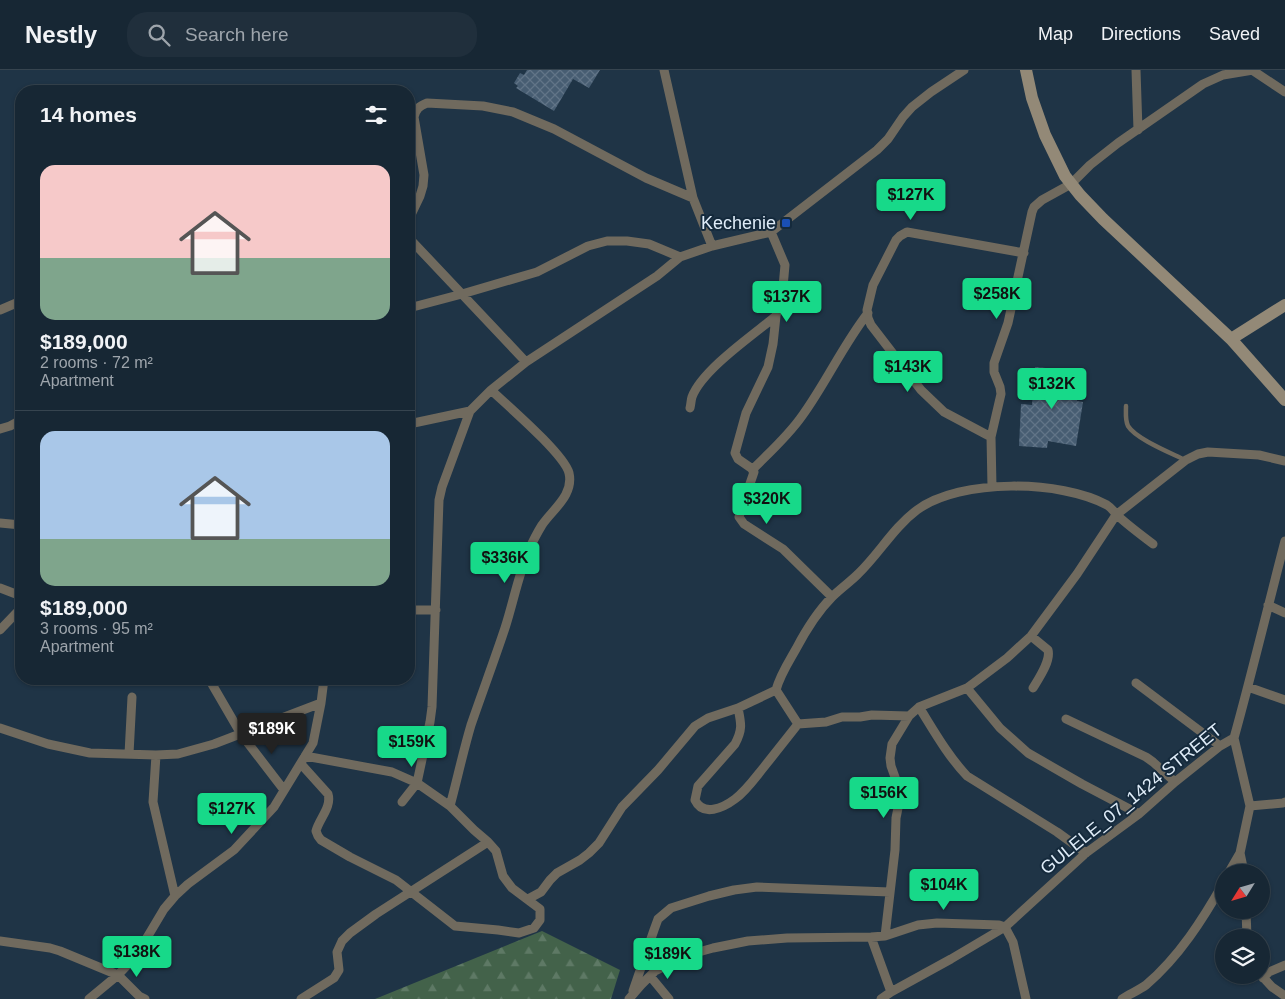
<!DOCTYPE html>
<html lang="en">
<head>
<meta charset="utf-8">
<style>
  body { margin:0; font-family:Helvetica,sans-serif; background:#202f3c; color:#f1f3f6; height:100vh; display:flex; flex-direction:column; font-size:19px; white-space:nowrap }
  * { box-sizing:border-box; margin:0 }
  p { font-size:16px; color:#9ea5ac }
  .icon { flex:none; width:28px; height:28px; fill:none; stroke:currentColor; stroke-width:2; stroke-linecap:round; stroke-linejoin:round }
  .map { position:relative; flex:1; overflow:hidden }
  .drawer { position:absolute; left:15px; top:15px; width:400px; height:600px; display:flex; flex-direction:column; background:#172734; border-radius:20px; box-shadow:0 1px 4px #0004,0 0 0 1px #36444f }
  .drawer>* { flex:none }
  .needle { width:32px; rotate:233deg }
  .fabs { position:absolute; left:1215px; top:794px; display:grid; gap:10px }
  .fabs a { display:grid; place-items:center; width:55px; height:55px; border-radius:50%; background:#172734; box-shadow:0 1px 4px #0004,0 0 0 1px #36444f; font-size:25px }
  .price { position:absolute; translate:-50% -42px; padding:0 11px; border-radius:5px; background:#17d989; color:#111; font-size:16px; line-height:32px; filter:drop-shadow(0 1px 2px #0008) }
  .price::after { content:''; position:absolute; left:50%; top:30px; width:15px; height:11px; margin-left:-8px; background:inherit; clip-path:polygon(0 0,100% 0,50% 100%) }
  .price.on { background:#222; color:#fff }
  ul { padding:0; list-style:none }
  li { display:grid; align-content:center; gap:10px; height:265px; padding:0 25px }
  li+li { border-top:1px solid #36444f }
  li span { display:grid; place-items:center; height:155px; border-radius:15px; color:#555 }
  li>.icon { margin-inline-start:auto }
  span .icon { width:90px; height:90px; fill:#fffc; stroke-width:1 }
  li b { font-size:21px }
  h2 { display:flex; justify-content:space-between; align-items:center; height:60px; padding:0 25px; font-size:21px }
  header { display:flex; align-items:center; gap:30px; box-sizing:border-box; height:70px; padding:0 25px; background:#172734; border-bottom:1px solid #36444f }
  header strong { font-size:24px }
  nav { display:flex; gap:28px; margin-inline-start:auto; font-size:18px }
  .search { width:350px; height:45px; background:#202f3c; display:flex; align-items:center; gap:12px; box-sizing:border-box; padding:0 18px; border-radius:20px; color:#9ea5ac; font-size:19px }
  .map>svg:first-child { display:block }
  .forest { fill:url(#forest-firs) }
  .building { fill:url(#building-cross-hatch) }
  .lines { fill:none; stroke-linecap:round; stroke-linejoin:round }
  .lane { stroke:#706a5e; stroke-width:4.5 }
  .street { stroke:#706a5e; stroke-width:9 }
  .secondary { stroke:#938977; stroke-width:12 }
  .transit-dot { fill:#1a4fb4; stroke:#152a3c; stroke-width:2 }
  .labels { text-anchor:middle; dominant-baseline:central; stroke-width:4; stroke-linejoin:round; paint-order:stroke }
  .poi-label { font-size:18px; fill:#dfecf8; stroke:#152a3c; text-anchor:end }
  .street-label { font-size:18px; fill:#dfecf8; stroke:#152a3c }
</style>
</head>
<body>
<header>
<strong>Nestly</strong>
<div class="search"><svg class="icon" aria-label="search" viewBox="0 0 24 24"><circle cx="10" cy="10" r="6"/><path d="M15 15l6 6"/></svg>Search here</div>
<nav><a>Map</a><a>Directions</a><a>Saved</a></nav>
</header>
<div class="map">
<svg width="1285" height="929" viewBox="0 0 1285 929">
  <defs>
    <pattern id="forest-firs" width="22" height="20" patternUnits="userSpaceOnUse" patternTransform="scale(1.25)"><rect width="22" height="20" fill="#43624a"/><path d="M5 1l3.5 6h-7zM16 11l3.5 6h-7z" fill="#5e7965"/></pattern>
    <pattern id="building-cross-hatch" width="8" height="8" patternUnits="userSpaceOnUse" patternTransform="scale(1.25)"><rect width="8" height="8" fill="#475d72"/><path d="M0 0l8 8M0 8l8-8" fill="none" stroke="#617487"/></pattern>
  </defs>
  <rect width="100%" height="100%" fill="#1f3446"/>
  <!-- forest -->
  <path class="forest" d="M542,861l78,39 -9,29h-236z"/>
  <!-- building -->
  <path class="building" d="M527,0h73l-11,18 -16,-9 -19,32 -38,-23 2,-2 -4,-3 6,-10 4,2z
    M1035,297l44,4 -2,30 6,1 -7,44 -28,-5 -1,7 -28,-2 2,-42 11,1z"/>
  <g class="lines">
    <!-- lane -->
    <path class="lane" d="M1126,336c0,7 -1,14 2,20 8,13 43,27 57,34"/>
    <!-- street -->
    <path class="street" d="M664,0l29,128 19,48
      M1136,0l2,60
      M1252,0l33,22
      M409,149l11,-23 3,-10 1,-11 -10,-58c2,-8 5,-11 13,-14l56,3 30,6 41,17 92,49 47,20
      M771,162l14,33 -2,22 -7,29 -3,28 -5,23 -22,46 -11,40 3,6 13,9 3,4 -13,38 -2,7 5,7 39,25 49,48
      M409,168l117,124
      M409,238l53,-14 75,-22 51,-26 19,-5h20l22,3 31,13
      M0,240l21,-9
      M690,338c1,-4 1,-8 2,-11 10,-27 61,-62 84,-81
      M409,354l61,-13
      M0,359l10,-3 11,-6
      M991,367l-47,-25 -23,-22 -50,-65 -3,-7 -1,-8 6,-25 23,-45 4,-4 7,-4 117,21
      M753,399c17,-17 35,-33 49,-53 24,-33 41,-71 66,-103
      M992,417l-1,-50 10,-43 -1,-7 -6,-15v-9l14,-40 24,-111 2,-5 8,-7 29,-16 19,-19 28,-22 85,-59 20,-9 30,-5
      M0,453l21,2
      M0,518l21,8
      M1268,535l17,8
      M409,540h27
      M0,560l21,-22
      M1031,566l17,14c3,11 -9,28 -15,38
      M209,609l32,55 43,56
      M1136,613l84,63
      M1248,617l37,13
      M967,618l33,40 28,25 54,31 57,30
      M919,637c15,24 29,49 48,69l90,56 29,21
      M738,638c3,15 5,21 -3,36l-37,42 -3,14c8,17 28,8 40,-1 11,-8 20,-21 29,-32 11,-14 23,-29 34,-43l28,-2 16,-5h18l12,-2 37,1
      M1066,649l80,38 7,5 22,20
      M798,654l-22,-34c4,-15 12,-27 20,-41 10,-19 21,-37 36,-52 8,-8 18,-15 26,-23 21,-20 35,-46 59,-64 44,-32 144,-30 190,-5 5,3 7,7 11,11 11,10 23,19 35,28
      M0,658l48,16 42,9 66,2 22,-1 36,-10 107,-41
      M1234,668l16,68 -10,47 4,19
      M129,684l3,-57
      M156,685l-3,47 22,94
      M301,694l27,30c4,13 -9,25 -12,37l2,5 3,4 29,17 46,23 59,46 43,4 21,3 15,-5 6,-8v-11l-28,-21 -9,-12 -7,-25 -8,-9 -14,-12 -24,-24 -33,-23 -25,-11 -87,-16
      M402,732l15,-19 13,-61 2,-15 7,-207 3,-13 28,-76 21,-21 35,-28 131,-86 23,-19 32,-11 59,-14 106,-82 11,-11 15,-22 9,-10 19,-15 33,-22
      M450,736c7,-26 13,-54 21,-81 11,-32 23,-64 34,-97 8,-25 13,-51 23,-76 4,-9 9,-19 14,-27 11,-16 32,-30 27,-52 -5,-19 -61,-67 -78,-83
      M1250,736l33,-3 2,-1
      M1229,802l11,-19
      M528,829l13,-7 9,-12 7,-7 23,-13 9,-7 10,-10 23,-36 36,-37 37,-44 13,-8 30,-10 38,-18
      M1246,840l1,28
      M1005,857l8,15 13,57
      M885,866l10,-86 1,-32 4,-20v-7l-9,-25 -1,-8 2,-14 17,-28 10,-9 48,-19 40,-30 24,-22 46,-62 39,-59 70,-55 12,-6 10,-2 51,3 26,6
      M871,867l20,55
      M0,871l50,7 10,3 58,24 21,21 6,3
      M1261,905l11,12 13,9
      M650,906l19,23
      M1263,908l6,-6 16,-7
      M633,921l21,-61 4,-11 13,-11 38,-12 25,-6 23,-3 133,5
      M89,929l29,-24 18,-19 28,-47 11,-13 13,-12 46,-34 40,-43 39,-64 8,-40 3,-24
      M301,929l33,-21 5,-8 -2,-18 5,-11 8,-8 26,-19 112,-72
      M629,929l12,-14 14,-14 33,-16 25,-7 35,-7 39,-3 84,-1 14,-1 33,-11 19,-2 62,2 6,2
      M881,929l10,-7 60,-33 54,-32 81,-74 53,-39 36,-32 45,-36 14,-8c18,-65 34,-132 51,-197
      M1122,929c8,-5 17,-9 24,-14 33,-28 57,-66 78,-103"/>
    <!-- secondary -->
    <path class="secondary" d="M1026,0l6,28 13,37 20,41 15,19 23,24 128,120 54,61
      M1231,269l54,-34"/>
  </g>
  <!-- markers -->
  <rect class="transit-dot" x="781" y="148" width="10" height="10" rx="2.5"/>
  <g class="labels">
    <!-- poi labels -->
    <g class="poi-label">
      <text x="776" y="153">Kechenie</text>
    </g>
    <!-- street labels -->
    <g class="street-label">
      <text transform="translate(1131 729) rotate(-39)">GULELE_07_1424 STREET</text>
    </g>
  </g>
</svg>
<div class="fabs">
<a><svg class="needle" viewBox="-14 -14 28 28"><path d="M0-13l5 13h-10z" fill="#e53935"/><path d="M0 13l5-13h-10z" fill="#9ea5ac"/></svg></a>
<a><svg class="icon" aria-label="layers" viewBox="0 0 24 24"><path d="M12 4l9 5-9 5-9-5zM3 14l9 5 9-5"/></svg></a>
</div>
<b class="price" style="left:911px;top:151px">$127K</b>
<b class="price" style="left:997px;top:250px">$258K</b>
<b class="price" style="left:787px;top:253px">$137K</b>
<b class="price" style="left:908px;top:323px">$143K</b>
<b class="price" style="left:1052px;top:340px">$132K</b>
<b class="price" style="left:767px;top:455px">$320K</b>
<b class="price" style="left:505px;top:514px">$336K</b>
<b class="price on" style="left:272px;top:685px">$189K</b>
<b class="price" style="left:412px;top:698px">$159K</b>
<b class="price" style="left:884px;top:749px">$156K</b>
<b class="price" style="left:232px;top:765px">$127K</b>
<b class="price" style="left:944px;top:841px">$104K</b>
<b class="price" style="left:137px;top:908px">$138K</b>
<b class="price" style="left:668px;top:910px">$189K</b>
<section class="drawer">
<h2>14 homes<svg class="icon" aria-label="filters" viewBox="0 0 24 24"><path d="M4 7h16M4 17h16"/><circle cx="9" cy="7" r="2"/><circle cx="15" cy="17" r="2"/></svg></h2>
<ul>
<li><span style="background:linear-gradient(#f6c9c9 60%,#7fa58c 0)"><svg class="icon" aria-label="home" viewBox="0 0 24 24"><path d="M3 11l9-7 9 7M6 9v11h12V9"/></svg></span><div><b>$189,000</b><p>2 rooms · 72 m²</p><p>Apartment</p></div></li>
<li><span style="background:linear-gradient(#a9c7e8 70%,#7fa58c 0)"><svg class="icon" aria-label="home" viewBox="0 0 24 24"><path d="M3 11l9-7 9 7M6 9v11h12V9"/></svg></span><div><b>$189,000</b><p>3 rooms · 95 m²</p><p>Apartment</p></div></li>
</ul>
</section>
</div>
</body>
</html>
